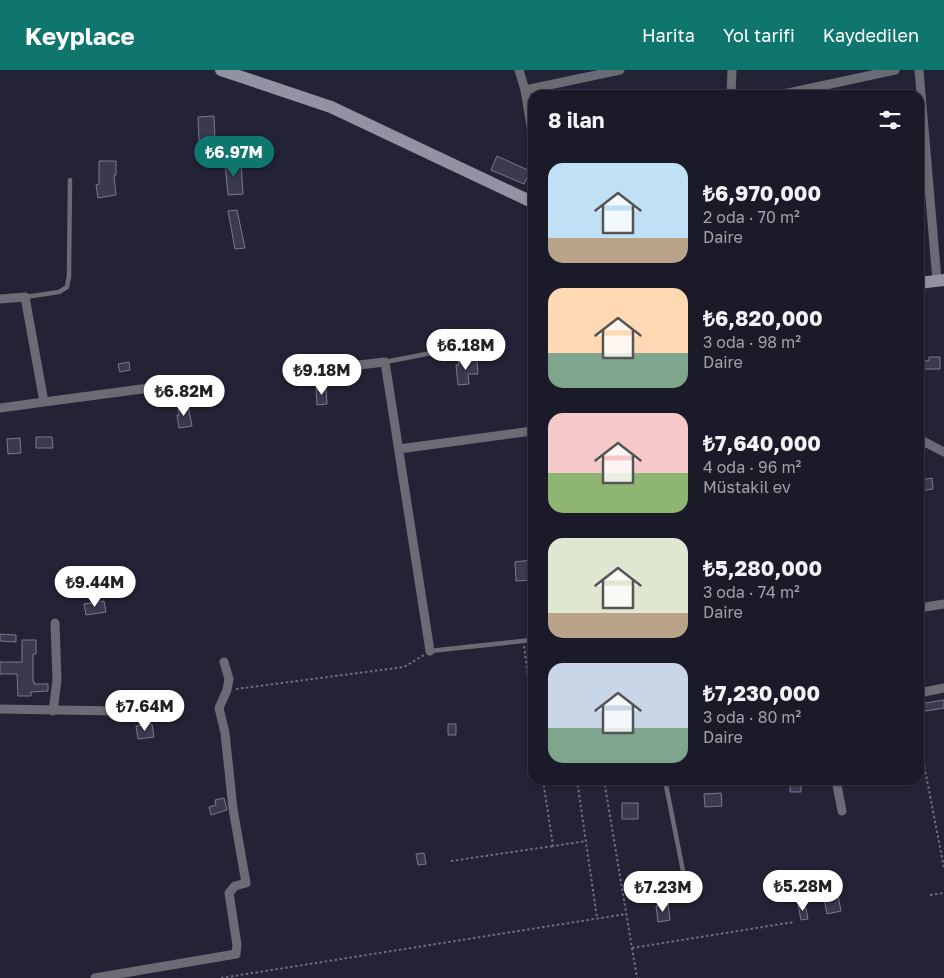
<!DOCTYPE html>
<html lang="tr">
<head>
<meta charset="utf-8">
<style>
  body { margin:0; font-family:"Golos Text",sans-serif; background:#282734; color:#f1f3f6; height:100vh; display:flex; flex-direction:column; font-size:19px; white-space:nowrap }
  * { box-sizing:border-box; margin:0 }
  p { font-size:16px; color:#a0a1a8 }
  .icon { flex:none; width:28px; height:28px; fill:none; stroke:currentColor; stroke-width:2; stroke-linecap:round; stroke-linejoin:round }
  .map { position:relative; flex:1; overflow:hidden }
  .side { position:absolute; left:528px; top:20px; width:396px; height:695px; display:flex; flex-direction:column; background:#1b1a28; border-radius:15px; box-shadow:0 1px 4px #0004,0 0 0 1px #393845 }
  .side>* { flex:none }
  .price { position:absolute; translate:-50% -42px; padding:0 11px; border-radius:18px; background:#fff; color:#222; font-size:16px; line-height:32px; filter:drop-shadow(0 1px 2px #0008) }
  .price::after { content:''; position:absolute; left:50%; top:30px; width:15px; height:11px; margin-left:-8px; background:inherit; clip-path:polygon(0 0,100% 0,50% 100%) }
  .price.current { background:#0f766e; color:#fff }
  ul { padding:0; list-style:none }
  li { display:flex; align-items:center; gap:15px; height:125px; padding:0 20px }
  li span { display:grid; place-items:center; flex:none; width:140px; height:100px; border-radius:15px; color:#555 }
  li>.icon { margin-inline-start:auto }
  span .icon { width:60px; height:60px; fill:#fffc; stroke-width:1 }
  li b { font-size:21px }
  h2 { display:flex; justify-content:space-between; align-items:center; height:60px; padding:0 20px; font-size:21px }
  header { display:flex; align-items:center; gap:30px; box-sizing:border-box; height:70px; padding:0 25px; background:#0f766e; color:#fff }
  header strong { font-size:24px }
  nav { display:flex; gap:28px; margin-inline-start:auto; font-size:18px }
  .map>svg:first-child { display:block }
  .building { fill:#3a394e; stroke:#78788f }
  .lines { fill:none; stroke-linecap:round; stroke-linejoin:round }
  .path { stroke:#6f6e7f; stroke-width:2; stroke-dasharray:2.5 2.5; stroke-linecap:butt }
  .lane { stroke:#6b6b75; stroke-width:4.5 }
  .street { stroke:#6b6b75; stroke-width:9 }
  .secondary { stroke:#9392a3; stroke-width:12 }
</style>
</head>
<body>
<header>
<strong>Keyplace</strong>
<nav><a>Harita</a><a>Yol tarifi</a><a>Kaydedilen</a></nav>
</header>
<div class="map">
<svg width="944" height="908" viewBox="0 0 944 908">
  <rect width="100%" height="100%" fill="#242336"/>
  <!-- building -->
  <path class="building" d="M214,46l1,24 -16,1 -1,-24z
    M497,86l33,15 -6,13 -33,-14z
    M99,91h17v14h-2l2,20 -18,3 -2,-13 3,-1z
    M241,91l2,33 -15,1 -3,-32z
    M237,140l8,38 -10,1 -7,-38z
    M929,287h11v12h-21v-9l10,1z
    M470,289l1,2 6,-1 1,14h-10l1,10 -11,1 -2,-20h3l-1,-5z
    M129,292l1,8 -10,2 -2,-8z
    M326,317l1,17 -10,1 -1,-17z
    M188,335l4,21 -13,2 -2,-13h2l-1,-8z
    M36,367h16l1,11h-17z
    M20,368l1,15 -13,1 -1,-15z
    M932,408l1,11 -13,2 -1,-11z
    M532,490v20l-16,1 -1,-19z
    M104,531l2,11 -20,3 -2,-11z
    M0,564l16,1v7l-16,-1z
    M22,570h14v14h-3v27h1v3h14v7l-17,1v4h-13l-1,-22h-17v-12h22z
    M944,630v8l-25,4v-8z
    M152,654l2,13 -16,2 -2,-13z
    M448,654h8v11h-8z
    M790,710h11v12h-11z
    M721,723l1,13 -17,1 -1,-13z
    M224,728l3,12 -16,5 -2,-8 7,-2 -1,-5z
    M622,733h16v16h-16z
    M424,783l2,11 -8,1 -2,-11z
    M837,821l4,20 -14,3 -4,-20z
    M805,833l3,16 -7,1 -3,-16z
    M668,834l2,16 -12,2 -2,-16z"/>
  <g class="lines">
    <!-- path -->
    <path class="path" d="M524,576l8,60
      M236,619l168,-22 20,-12
      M919,679h2l23,119
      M543,710l10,66 33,-5
      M577,710l20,138
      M604,710l33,198
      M451,791l102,-15
      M930,825l14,-2
      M632,878l162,-26
      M221,908l405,-64"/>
    <!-- lane -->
    <path class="lane" d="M25,227l34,-5 8,-5 2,-11 1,-96
      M385,292l62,-12
      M430,581l102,-11
      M665,710l22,111"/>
    <!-- street -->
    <path class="street" d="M519,0l6,20 7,42
      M919,0l18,210
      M525,20l95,-20
      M731,25l1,-25
      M779,25l116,-25
      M0,229l25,-2 19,105 166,-22
      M296,302l89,-10 45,289
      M0,338l44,-6
      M919,369l25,13
      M399,379l133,-18
      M919,538l25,-4
      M919,623l25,-5
      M0,639l118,2
      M53,641l4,-31 -2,-57
      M836,710l6,31
      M95,908l141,-24 1,-9 -8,-52 6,-7 11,-3 -13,-74 -8,-76 -6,-25 8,-18 2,-11 -5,-17"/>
    <!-- secondary -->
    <path class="secondary" d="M221,0l110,37 201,95
      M919,213l25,-3"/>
  </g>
</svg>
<b class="price current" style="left:234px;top:108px">₺6.97M</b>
<b class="price" style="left:466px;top:301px">₺6.18M</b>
<b class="price" style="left:322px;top:326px">₺9.18M</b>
<b class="price" style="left:184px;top:347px">₺6.82M</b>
<b class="price" style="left:95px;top:538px">₺9.44M</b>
<b class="price" style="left:145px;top:662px">₺7.64M</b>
<b class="price" style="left:803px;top:842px">₺5.28M</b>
<b class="price" style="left:663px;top:843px">₺7.23M</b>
<section class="side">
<h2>8 ilan<svg class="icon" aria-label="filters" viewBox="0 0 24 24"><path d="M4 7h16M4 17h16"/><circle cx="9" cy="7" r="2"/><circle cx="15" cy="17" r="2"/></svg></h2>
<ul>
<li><span style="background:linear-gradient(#bfe0f5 75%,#b9a48a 0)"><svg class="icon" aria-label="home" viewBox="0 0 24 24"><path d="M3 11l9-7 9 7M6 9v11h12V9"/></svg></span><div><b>₺6,970,000</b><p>2 oda · 70 m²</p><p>Daire</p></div></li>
<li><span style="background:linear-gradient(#ffd9b3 65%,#7fa58c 0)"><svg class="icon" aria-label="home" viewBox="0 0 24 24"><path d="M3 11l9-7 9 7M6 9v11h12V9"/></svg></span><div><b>₺6,820,000</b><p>3 oda · 98 m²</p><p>Daire</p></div></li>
<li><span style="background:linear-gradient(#f6c9c9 60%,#8fb573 0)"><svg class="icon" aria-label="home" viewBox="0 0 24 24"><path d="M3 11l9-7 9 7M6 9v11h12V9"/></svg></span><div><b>₺7,640,000</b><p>4 oda · 96 m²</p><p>Müstakil ev</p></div></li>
<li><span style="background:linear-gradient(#dfe7d0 75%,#b9a48a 0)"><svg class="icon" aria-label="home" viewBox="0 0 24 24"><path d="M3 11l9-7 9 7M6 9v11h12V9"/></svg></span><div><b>₺5,280,000</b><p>3 oda · 74 m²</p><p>Daire</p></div></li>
<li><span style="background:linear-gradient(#c9d6e8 65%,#7fa58c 0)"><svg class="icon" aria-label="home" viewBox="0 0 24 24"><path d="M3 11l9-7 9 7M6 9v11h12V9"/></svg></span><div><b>₺7,230,000</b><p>3 oda · 80 m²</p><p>Daire</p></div></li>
</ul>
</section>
</div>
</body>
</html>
